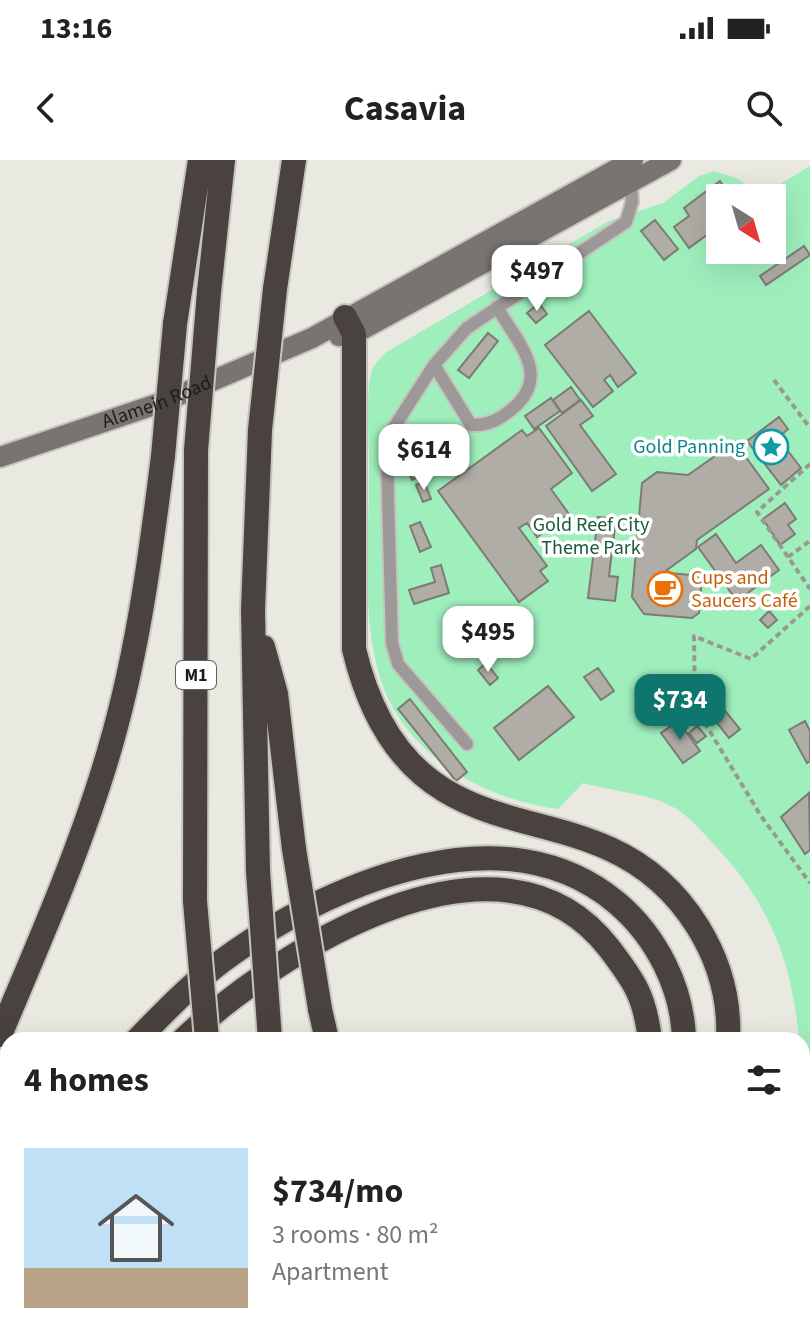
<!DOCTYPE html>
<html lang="en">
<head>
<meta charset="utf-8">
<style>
  body { margin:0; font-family:"Source Sans 3",sans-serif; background:#f2f2f2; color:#222; height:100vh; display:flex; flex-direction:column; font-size:30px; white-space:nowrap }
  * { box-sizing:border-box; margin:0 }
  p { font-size:26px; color:#767676 }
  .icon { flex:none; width:44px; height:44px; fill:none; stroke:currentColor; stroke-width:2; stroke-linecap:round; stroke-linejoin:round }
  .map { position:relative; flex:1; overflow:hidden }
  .details { position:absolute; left:0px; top:872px; width:810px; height:312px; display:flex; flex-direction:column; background:#fff; border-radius:24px 24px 0 0; box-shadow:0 8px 32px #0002 }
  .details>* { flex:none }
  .needle { width:52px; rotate:143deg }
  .fabs { position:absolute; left:706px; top:24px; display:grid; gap:16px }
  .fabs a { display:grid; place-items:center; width:80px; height:80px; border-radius:0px; background:#fff; box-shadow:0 8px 32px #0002; font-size:40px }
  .price { position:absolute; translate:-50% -68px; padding:0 18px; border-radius:16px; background:#fff; color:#222; font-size:26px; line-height:52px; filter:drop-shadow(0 2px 4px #0008) }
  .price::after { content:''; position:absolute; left:50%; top:48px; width:24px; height:18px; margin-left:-12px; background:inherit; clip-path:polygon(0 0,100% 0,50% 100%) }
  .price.selected { background:#0f766e; color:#fff }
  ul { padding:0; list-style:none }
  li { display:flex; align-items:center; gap:24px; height:200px; padding:0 24px }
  li span { display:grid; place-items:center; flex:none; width:224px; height:160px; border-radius:0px; color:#555 }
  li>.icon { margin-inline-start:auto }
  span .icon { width:96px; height:96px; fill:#fffc; stroke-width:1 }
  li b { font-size:34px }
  h2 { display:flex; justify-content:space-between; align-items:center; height:96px; padding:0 24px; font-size:34px }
  .status { display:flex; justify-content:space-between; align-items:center; height:56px; padding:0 40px; background:#fff; direction:ltr }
  .status svg { height:22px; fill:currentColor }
  header { display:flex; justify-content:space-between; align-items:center; height:104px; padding:0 24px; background:#fff; font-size:36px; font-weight:700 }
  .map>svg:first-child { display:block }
  .green { fill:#9fefbd; fill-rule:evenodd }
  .building { fill:#afada6; stroke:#7c7b74; stroke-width:2 }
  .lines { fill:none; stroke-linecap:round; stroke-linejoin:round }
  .service-casing { stroke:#c5c4bd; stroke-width:16 }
  .secondary-casing { stroke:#c5c4bd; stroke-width:24 }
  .motorway-casing { stroke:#c5c4bd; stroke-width:28 }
  .path { stroke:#999892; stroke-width:4; stroke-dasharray:6 4; stroke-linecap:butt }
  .service { stroke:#9d9998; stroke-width:12 }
  .secondary { stroke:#797371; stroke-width:20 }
  .motorway { stroke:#49423f; stroke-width:24 }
  .motorway-bridge-casing { stroke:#c5c4bd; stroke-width:28; stroke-linecap:butt }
  .motorway-bridge { stroke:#49423f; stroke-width:24 }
  .labels { text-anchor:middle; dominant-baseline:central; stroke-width:7; stroke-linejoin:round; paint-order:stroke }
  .shield { fill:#fff; stroke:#61605e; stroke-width:2 }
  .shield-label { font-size:18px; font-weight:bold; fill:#1d1c19 }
  .street-label { font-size:20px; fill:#1d1c19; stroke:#fff }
  .culture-label { font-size:20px; fill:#0d838f; stroke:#fff; text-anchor:end }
  .park-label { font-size:20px; fill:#1b5937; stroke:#fff }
  .food-label { font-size:20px; fill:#c56008; stroke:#fff; text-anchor:start }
</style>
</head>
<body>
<div class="status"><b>13:16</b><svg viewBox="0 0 49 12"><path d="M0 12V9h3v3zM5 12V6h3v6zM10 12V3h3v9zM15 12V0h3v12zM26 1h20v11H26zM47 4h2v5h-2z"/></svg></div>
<header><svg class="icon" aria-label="back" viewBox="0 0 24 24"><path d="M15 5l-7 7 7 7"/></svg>Casavia<svg class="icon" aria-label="search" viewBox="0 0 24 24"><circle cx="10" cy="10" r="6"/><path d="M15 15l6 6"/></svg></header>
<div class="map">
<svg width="810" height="1184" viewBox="0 0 810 1184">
  <rect width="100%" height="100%" fill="#eae9e1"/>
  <!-- green -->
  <path class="green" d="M810,6v992l-8,-11c0,-115 0,-210 -86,-300 -13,-14 -27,-32 -45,-41 -22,-12 -63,-16 -88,-23l-25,26c-76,-10 -153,-54 -178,-131 -19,-63 -11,-136 -11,-201 1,-28 -4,-79 2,-104 2,-8 9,-14 14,-20l222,-131 56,-19 36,-27 15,-5 22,7 26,17zM720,38h52v52h-52z
    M810,1135v49h-20l3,-8h9v-22z"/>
  <!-- building -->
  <path class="building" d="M720,21l12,17h-12v46l-9,-12 -22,16 -15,-21 15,-11 -5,-8z
    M655,60l23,29 -14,11 -23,-29z
    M804,86l6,9 -44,30 -6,-9z
    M539,143l8,11 -11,9 -9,-10z
    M589,151l47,62 -18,14 -8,-12 -6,5 9,11 -20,16 -48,-62z
    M488,173l10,8 -29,37 -11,-8z
    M571,227l9,13 -18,13 -9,-13z
    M551,238l9,13 -26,18 -9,-13z
    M581,240l12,16 -13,9 36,49 -24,17 -46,-65z
    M779,257l9,12 -10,9 23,30 -20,17 -34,-44z
    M539,268l33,45 -21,16 18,25 -32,23 -10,-14 -8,5 28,38 -7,5 8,10 -29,21 -81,-111 84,-61 5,6z
    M735,282l34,47 -72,51 -1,9 -29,21 2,3 33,3 -3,37 -7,5 -48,-4 -12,-17 10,-114 15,-11 31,3z
    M416,297l7,18 -11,5 -8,-19z
    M424,321l7,18 -8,3 -7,-17z
    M785,343l11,16 -8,6 7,9 -15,11 -17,-26z
    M598,357l18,2 -7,57 9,1 -3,24 -27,-3z
    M420,362l11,25 -11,5 -10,-26z
    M716,374l20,29 25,-18 18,25 -42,31 -39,-54z
    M441,405l8,28 -35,11 -5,-14 26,-8 -4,-14z
    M769,451l8,9 -9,8 -8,-8z
    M486,503l12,15 -8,7 -12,-15z
    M598,508l16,23 -13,9 -17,-23z
    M548,526l26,31 -55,43 -25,-32z
    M410,539l57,73 -11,9 -58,-72z
    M721,546l19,23 -11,9 -18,-23z
    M678,561l22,30 -17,12 -22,-30z
    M805,561l5,10v30l-3,2 -18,-33z
    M697,566l9,10 -9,7 -8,-10z
    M809,633l1,57 -5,4 -24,-37z"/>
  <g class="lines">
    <!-- service casing -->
    <g class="service-casing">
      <path id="service" d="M434,205l37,60c16,1 27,-5 40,-15 42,-34 7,-66 -14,-103
        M467,584l-69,-80 -6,-21 -5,-184 4,-27 43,-67 33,-37 159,-106 6,-20 -1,-20"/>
    </g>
    <!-- secondary casing -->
    <g class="secondary-casing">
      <g id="secondary">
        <path d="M339,176l15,-2 317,-174"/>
        <path id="s1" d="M0,297l163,-55 149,-64 321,-178"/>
      </g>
    </g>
    <!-- motorway casing -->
    <g class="motorway-casing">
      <path id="motorway" d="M275,129l19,-129
        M209,132l14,-132
        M345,157l9,17v315c13,55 39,110 90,141 52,32 112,34 166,59 73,33 122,111 118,191
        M175,164l25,-164
        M263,487l13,47 18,155
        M258,711l-5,-261 7,-180
        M195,741l1,-451
        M320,849l7,31
        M0,875c37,-88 76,-176 104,-267 32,-102 46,-207 59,-312
        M137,880c30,-31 62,-64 99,-89 103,-71 271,-141 381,-48 39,33 66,85 67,137
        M183,880c94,-89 318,-232 426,-92 26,34 36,49 41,92
        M0,1102l8,-19
        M241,1176l1,8
        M302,1176l1,8
        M12,1184l2,-8
        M565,1184l4,-8
        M591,1184l4,-8"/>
    </g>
    <!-- path -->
    <path class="path" d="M774,220l36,48
      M810,304l-53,48 53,77
      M788,397l22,-16
      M810,446l-59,53 -57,-23 1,71 66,109 49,67"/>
    <!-- service -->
    <use href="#service" class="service"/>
    <!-- secondary -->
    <use href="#secondary" class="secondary"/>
    <!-- motorway -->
    <use href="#motorway" class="motorway"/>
    <!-- motorway-bridge casing -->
    <g class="motorway-bridge-casing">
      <path id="motorway-bridge" d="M260,270l15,-141
        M196,290l13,-158
        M163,296l12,-132
        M294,689l26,160
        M258,711l12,169
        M195,741l12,139"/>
    </g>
    <!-- motorway-bridge -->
    <use href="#motorway-bridge" class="motorway-bridge"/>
  </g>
  <!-- icons -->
  <defs>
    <g id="sight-ring" transform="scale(1.8)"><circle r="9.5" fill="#fff" stroke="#0f9aa8" stroke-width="1.5"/><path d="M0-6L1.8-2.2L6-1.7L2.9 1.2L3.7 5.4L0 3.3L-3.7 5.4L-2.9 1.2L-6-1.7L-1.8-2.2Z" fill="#0f9aa8"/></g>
    <g id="cafe-ring" transform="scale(1.8)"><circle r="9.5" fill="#fff" stroke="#e8710a" stroke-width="1.5"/><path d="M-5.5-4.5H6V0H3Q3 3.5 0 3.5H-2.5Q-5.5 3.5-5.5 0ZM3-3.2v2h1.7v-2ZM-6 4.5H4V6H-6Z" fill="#e8710a"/></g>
  </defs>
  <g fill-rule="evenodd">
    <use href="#sight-ring" x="771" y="287"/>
    <use href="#cafe-ring" x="665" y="429"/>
  </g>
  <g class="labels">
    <!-- shield labels -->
    <rect class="shield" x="176" y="501" width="40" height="28" rx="6"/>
    <g class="shield-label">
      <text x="196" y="515">M1</text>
    </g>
    <!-- street labels -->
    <g class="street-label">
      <text stroke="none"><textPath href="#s1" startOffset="166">Alamein Road</textPath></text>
    </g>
    <!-- culture labels -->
    <g class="culture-label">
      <text x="745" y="287">Gold Panning</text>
    </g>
    <!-- park labels -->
    <g class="park-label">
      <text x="591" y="365">Gold Reef City<tspan x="591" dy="23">Theme Park</tspan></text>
    </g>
    <!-- food labels -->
    <g class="food-label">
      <text x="691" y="418">Cups and<tspan x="691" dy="23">Saucers Café</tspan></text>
    </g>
  </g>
</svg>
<div class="fabs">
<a><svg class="needle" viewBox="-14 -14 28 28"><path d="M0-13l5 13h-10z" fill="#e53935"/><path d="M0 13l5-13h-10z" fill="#767676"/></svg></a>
</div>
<b class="price" style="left:537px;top:153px">$497</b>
<b class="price" style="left:424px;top:332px">$614</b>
<b class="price" style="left:488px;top:514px">$495</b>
<b class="price selected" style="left:680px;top:582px">$734</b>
<section class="details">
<h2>4 homes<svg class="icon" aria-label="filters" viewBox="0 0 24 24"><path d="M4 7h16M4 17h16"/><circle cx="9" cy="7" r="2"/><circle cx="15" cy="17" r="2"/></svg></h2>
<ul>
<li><span style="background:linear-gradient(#bfe0f5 75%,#b9a48a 0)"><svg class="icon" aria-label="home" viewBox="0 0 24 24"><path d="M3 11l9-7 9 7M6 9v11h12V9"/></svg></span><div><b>$734/mo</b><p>3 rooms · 80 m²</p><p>Apartment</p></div></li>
</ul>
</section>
</div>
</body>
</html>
